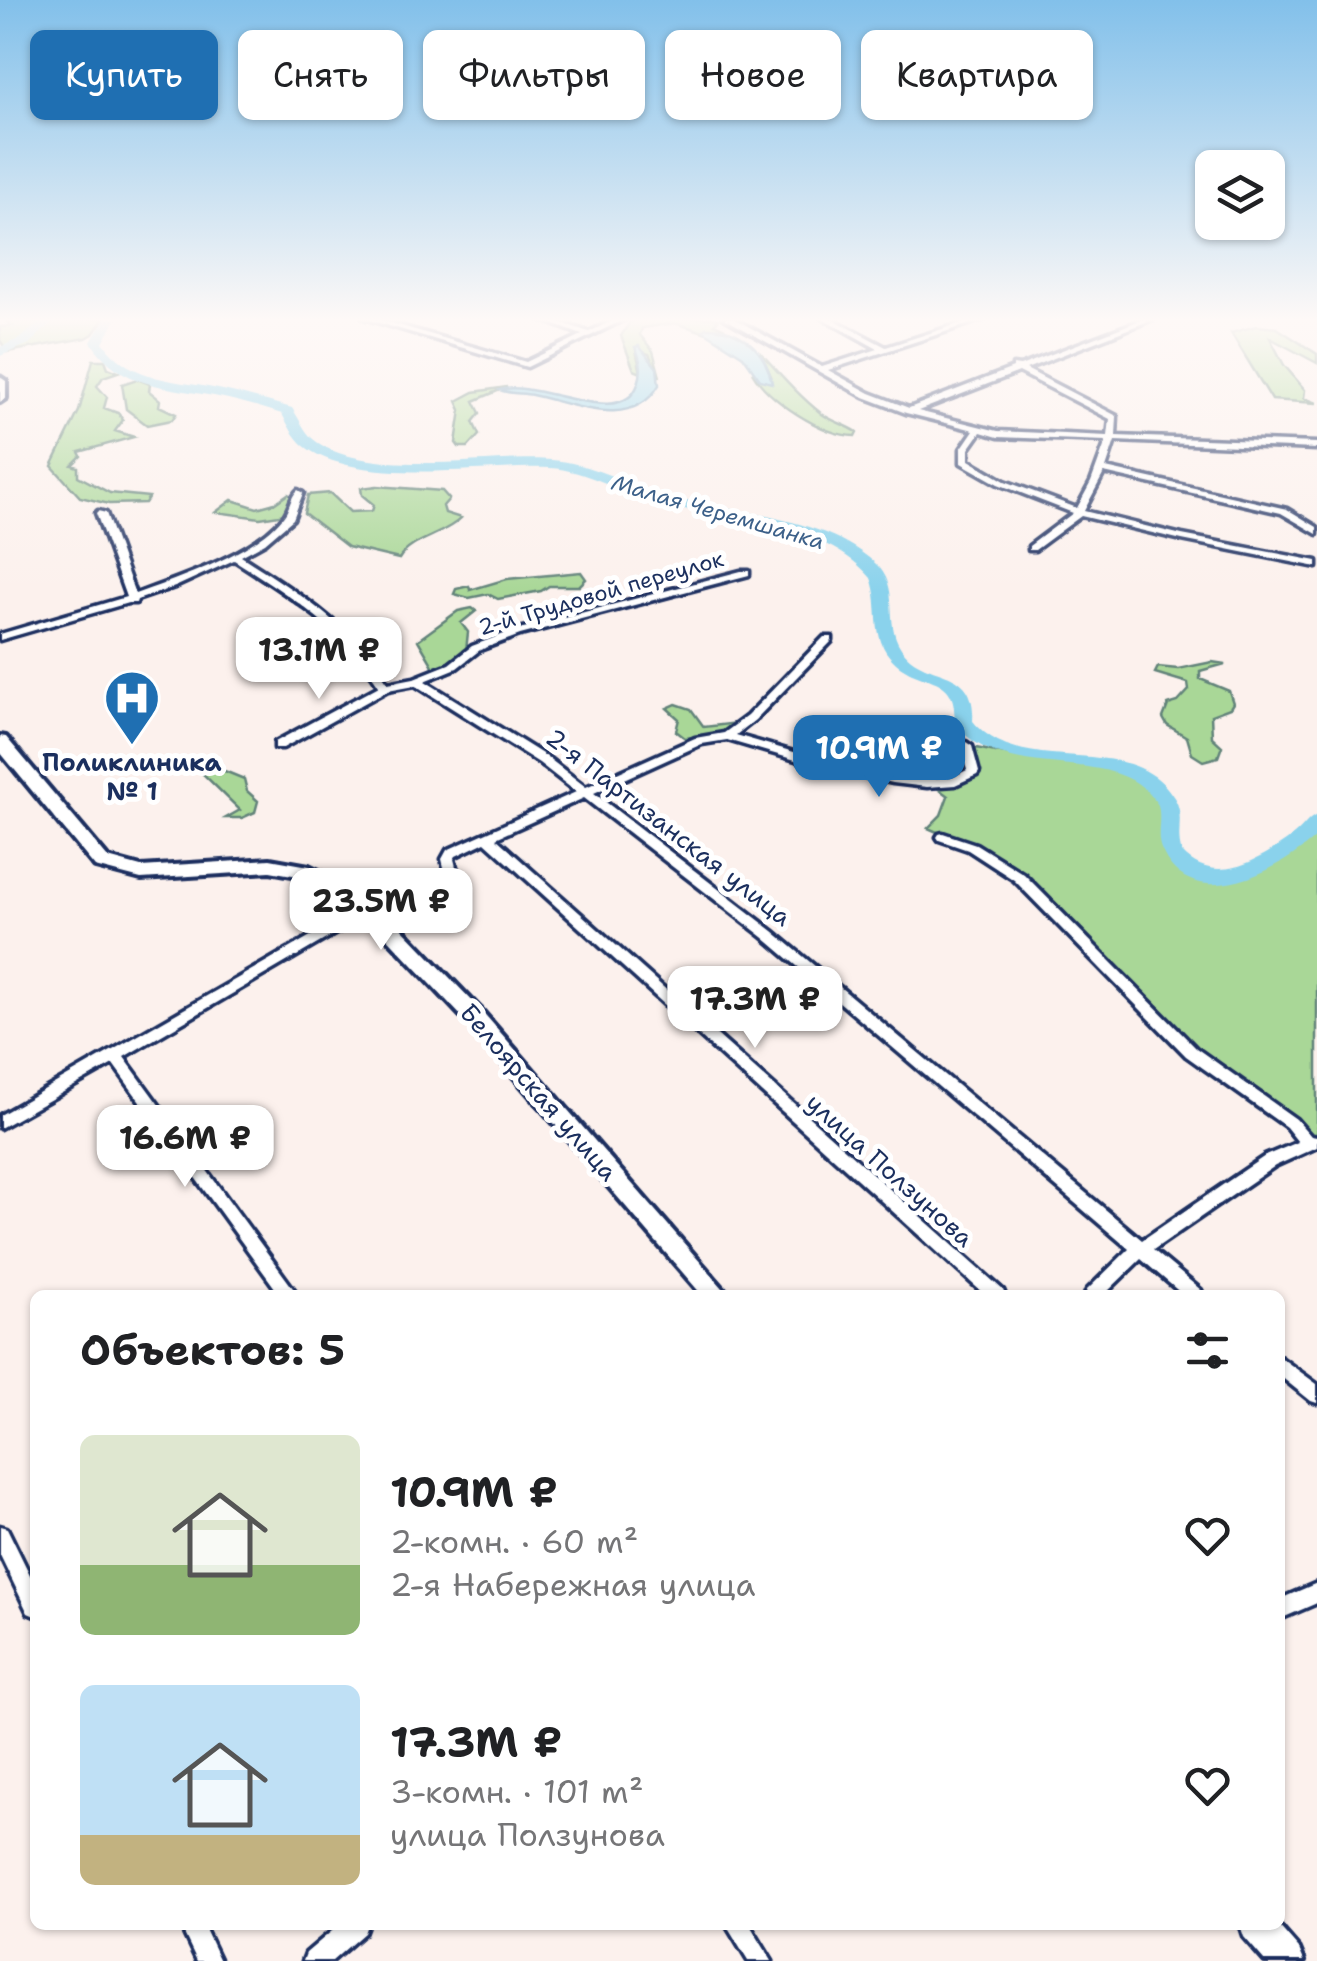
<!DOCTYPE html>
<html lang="ru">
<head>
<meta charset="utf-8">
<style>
  body { margin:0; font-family:"Shantell Sans",sans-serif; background:#f6f6f6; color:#202124; height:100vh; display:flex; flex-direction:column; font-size:38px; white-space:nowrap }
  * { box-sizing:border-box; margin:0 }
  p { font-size:32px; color:#757577 }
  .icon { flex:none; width:55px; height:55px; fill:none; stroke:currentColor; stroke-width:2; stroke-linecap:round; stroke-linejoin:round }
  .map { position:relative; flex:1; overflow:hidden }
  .panel { position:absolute; left:30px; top:1290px; width:1255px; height:640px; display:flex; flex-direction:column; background:#fff; border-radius:15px; box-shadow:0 2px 8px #0004 }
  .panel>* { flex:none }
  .banner { position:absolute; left:30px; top:30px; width:1258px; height:90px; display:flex; gap:20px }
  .tools { position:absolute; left:1195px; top:150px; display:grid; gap:20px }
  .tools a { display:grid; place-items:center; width:90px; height:90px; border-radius:15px; background:#fff; box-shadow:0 2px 8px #0004; font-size:50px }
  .price { position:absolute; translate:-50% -85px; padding:0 22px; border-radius:20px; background:#fff; color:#222; font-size:32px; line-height:65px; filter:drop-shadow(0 2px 5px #0008) }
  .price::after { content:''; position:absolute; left:50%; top:60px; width:30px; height:22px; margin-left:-15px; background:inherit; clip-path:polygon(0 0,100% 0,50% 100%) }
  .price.current { background:#1f6fb2; color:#fff }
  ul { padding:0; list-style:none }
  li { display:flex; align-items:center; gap:30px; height:250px; padding:0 50px }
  li span { display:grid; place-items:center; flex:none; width:280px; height:200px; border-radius:15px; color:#555 }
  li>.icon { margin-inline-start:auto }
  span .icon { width:120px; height:120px; fill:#fffc; stroke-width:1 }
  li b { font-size:42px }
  h2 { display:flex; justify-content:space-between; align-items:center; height:120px; padding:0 50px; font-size:42px }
  .tag { padding:0 35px; border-radius:15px; background:#fff; box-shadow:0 2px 8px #0004; font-size:35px; line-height:90px }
  .tag.current { background:#1f6fb2; color:#fff }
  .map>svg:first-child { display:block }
  .green { fill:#a9d797; stroke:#62837a; stroke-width:2.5 }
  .water { fill:#8ad2ec; stroke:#5e91b3; stroke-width:2.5 }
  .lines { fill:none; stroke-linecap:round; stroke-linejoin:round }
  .river { fill:#8ad2ec; fill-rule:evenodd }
  .street-casing { stroke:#1b2f5e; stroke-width:7 }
  .secondary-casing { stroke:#1b2f5e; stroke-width:8 }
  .street { fill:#fff; fill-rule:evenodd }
  .secondary { fill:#fff; fill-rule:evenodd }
  .labels { text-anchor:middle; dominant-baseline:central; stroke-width:10; stroke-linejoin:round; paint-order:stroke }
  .far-water-label { font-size:22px; font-style:italic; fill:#3c6089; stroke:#fff }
  .far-street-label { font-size:22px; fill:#1b2f5e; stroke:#fff }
  .poi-label { font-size:25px; font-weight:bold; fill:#1b2f5e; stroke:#fff }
  .street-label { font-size:25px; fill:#1b2f5e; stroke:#fff }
</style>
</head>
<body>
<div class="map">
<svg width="1317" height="1961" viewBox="0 0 1317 1961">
  <rect width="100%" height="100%" fill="#fcf1ed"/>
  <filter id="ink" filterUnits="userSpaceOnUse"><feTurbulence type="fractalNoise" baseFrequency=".01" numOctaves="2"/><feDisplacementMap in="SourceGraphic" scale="20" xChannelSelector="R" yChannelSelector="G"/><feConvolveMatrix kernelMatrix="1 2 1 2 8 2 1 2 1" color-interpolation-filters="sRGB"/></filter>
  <g filter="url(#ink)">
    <!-- green -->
    <path class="green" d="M104,318l-11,16 -7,4 -79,14 -7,-12v-13l12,-1 -5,-4z
      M639,318h74l6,1 -5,5 11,5 -21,1 3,3 -32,-10 -33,5 -2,7 13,16 7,26 -11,-23 -13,-4 5,23 -7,-3 -13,-34 9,-14z
      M1256,326l21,2 40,26v9l-47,-25 14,27 21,25 -1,8 13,5 -45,-3 -41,-67z
      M760,352c20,22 39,44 62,62 11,8 25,11 35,18l-2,4c-32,0 -87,-36 -103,-64l8,8 11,-4z
      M93,360h12l3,8 10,4 -15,5 -6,9 10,11 -3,11 14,5 5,7 -8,11 19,6 -55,15 2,4 -9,9 6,2v9l32,17 39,4 -4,6 -36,1 -29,-7 -28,-31 27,-55z
      M137,379l13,5 -1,7 11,9 -1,6 17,8 -4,6 -25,5 -21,-16 -4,-25z
      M507,387l-33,14 6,12 -7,9 6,13 -11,12h-9l-3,-4 5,-33 -4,-9 17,-9z
      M377,486l65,5 7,8 -6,7 2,7 16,5c-16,17 -50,21 -62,41l-51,-12 -44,-34 4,-18 22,-2 20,19 22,-1 2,-6 -12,-10 -1,-7z
      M288,494l4,2 -6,18 -26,4 -44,-6 16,-12 25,8 18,-5z
      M581,572l5,7 -7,7h-30l-8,5 -43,8 -10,-5 -19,4 -15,-4 2,-5 13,-3 1,4 37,-11z
      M472,608l4,3 -15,12 7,9 -2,19 -30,20 -18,-31 40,-29z
      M1212,662l13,2 -25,7v8l29,12 4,12 -3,5 -19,7 1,22 10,9 -4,11 -15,4 -11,-7 -5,-17 -20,-12 -4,-7 5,-13 10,-3 11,-12 -1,-7 -33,-10 3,-6 20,2z
      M676,704l15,5 13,18 34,-4 -16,11 -37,4 -9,-7 3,-12 -12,-11z
      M966,746l50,10 81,6 38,10 22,17 13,22 3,42 7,12 31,12 24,-1 43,-22 35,-24 4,-8v318l-101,-68 -197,-195 -47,-30 -44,-19 13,-13 7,-19 -12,-9 29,-7 8,-8z
      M205,763l39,16 3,12 11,10 -3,11 -13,6h-16l14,-8 -45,-44z"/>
    <!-- water -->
    <path class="water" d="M706,328c34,-1 60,22 66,55l-12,-3 -17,-24 -36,-23 -4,-3z
      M639,346l18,22 2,17c-27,47 -87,18 -127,10 -11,-2 -22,-1 -32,-5 36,-12 122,41 138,-6 5,-14 3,-24 -3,-37z"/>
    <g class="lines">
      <!-- river -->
      <path class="river" d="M44,318h13l-28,26 -29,12v-9l21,-9z
        M105,318h12l-14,24c28,41 77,38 120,48 23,5 46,12 69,18 7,10 12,23 21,31 49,41 178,16 239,21 37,3 73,23 108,34 70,21 158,18 215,69 27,24 8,58 26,85 23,35 76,13 72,73 49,61 160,6 202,78 10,18 0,35 7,53 33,36 80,7 112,-17 9,-7 13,-16 23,-20v21c-35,34 -125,81 -155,15 -7,-14 0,-30 -4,-46 -39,-67 -155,-15 -204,-83 5,-51 -33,-35 -60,-61 -25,-23 -12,-55 -23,-83 -51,-60 -150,-56 -219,-77 -33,-10 -67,-31 -102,-33 -62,-3 -197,20 -247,-23 -9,-8 -15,-20 -21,-31 -23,-7 -45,-14 -68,-18 -48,-9 -94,-9 -123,-54z"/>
      <!-- street casing -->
      <g class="street-casing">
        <path id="street" d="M363,318h11l152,44 56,-27 -45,-17h10l42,14 29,-14h9l-100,49z
          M724,318h9l89,49 56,-18 -56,-31h9l55,29 91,-29h11l-160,52 42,23 39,15 104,-40v-3l7,1 126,-48h10l-130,51 91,47 -1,20 201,7v6l-202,-8 -9,27 181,41 30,18v7l-36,-21 -177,-40 -20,38 98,24 135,26v6l-135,-27 -101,-24 -46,34h-6v-4l44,-33 -75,-29 -37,-21v-14l13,-19 -68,-17 -42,-16zM1019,372l91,47 -2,17 -110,-5 -80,-20zM981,432l17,5 108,4 -15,41 -14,26 -72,-27 -36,-21v-11z
          M298,490l5,3 -10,26 -28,24 -24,13c56,36 111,70 147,127l26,-5 35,-14 23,-18 40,-15 229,-60h8v4l-229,60 -40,15 -23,18 -32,13 122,76 39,30 109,-49 29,-5 23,-17 77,-79h8v4l-77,79 -19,15 82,24 75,16 34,4 26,-2 14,-7 -7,-24 6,-4 6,4 7,26 -2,3 -22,10 -28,2 -34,-4 -77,-17 -89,-26 -25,4 -108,49 179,138 369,309 123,-84 33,-14 -12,-15 -100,-71 -172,-176 -46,-30 -29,-10 -2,-3 2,-3 4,-1 33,11 48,30 172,174 100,71 15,17 6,1v10l-42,19 -122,84 48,40 2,5h-20l-42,-36 -37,36h-19l2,-5 42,-41 -366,-312 -179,-139 -88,40 507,452 2,5h-20l-500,-453 -29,14 -2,3 6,23 -1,3 -28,14 -93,33 -214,125 174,238h-18l-167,-231 -113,64v-13l328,-189 78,-27 41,-19 -5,-21 5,-9 129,-58 -37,-29 -124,-78 -27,5 -105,58h-8v-6l104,-56c-36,-57 -90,-91 -145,-126l-59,27 -38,13 -1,3h-8l-128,37v-6l126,-37 -30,-84 2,-2 8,2 29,81c42,-15 120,-41 148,-77 7,-8 7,-20 15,-27z
          M1280,1357l37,27v19l-6,-2 -31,-25z
          M0,1526l7,2 28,57v31l-7,-3 -28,-58z
          M1317,1583v20l-37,16v-20z
          M180,1925h23l17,36h-23z
          M339,1925h28l-3,8 -32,28h-29l3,-8z
          M726,1925h24l22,36h-24z"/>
      </g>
      <!-- secondary casing -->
      <g class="secondary-casing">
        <path id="secondary" d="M0,377l6,4v17l-6,4z
          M0,736l6,1 102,121 33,9 129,-8 39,7 63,31 108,112 249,286h-27l-236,-274 -108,-114 -60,-31 -28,-5 -129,8 -46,-12 -95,-115z
          M1240,1925h38l21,24 5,12h-39l-21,-24z"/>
      </g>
      <!-- street -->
      <use href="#street" class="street"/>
      <!-- secondary -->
      <use href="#secondary" class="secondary"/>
    </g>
  </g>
  <!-- sky -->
  <linearGradient id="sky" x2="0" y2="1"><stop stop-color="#82c0ea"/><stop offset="0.54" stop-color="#fef9f7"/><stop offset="1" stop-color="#fef9f7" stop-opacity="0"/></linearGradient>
  <rect width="1317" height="592" fill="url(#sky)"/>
  <!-- icons -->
  <defs>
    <g id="hospital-pin" transform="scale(2.875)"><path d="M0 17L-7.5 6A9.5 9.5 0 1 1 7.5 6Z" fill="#1f6fb2" stroke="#fff"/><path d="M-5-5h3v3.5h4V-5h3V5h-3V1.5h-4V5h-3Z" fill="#fff"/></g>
  </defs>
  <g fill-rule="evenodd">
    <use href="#hospital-pin" x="132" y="698"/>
  </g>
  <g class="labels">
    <!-- far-water labels -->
    <g class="far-water-label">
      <text transform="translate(718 512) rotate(16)">Малая Черемшанка</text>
    </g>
    <!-- far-street labels -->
    <g class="far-street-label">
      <text transform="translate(601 593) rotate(-16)">2-й Трудовой переулок</text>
    </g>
    <!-- poi labels -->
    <g class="poi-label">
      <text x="132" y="762">Поликлиника<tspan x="132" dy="29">№ 1</tspan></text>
    </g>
    <!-- street labels -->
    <g class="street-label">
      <text transform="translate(669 827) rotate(38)">2-я Партизанская улица</text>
      <text transform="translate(539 1092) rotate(49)">Белоярская улица</text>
      <text transform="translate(890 1170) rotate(42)">улица Ползунова</text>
    </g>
  </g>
</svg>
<div class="tools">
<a><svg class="icon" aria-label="layers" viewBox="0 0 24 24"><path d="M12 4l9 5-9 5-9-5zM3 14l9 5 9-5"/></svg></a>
</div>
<b class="price" style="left:319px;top:702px">13.1M ₽</b>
<b class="price current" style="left:879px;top:800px">10.9M ₽</b>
<b class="price" style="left:381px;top:953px">23.5M ₽</b>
<b class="price" style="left:755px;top:1051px">17.3M ₽</b>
<b class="price" style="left:185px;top:1190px">16.6M ₽</b>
<div class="banner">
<a class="tag current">Купить</a>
<a class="tag">Снять</a>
<a class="tag">Фильтры</a>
<a class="tag">Новое</a>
<a class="tag">Квартира</a>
</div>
<section class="panel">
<h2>Объектов: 5<svg class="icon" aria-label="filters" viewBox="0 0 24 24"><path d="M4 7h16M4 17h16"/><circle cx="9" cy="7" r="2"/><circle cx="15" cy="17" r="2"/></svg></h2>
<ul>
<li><span style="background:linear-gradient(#dfe7d0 65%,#8fb573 0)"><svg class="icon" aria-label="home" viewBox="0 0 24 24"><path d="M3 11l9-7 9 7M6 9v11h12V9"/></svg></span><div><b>10.9M ₽</b><p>2-комн. · 60 m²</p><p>2-я Набережная улица</p></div><svg class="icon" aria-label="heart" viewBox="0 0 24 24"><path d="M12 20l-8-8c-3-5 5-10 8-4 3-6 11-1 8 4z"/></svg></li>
<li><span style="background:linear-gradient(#bfe0f5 75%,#c2b280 0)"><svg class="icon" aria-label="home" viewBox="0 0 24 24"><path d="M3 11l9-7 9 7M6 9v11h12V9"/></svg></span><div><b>17.3M ₽</b><p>3-комн. · 101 m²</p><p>улица Ползунова</p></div><svg class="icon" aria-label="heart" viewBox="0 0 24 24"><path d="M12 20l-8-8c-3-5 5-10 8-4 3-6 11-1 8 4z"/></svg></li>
</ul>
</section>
</div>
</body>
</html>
